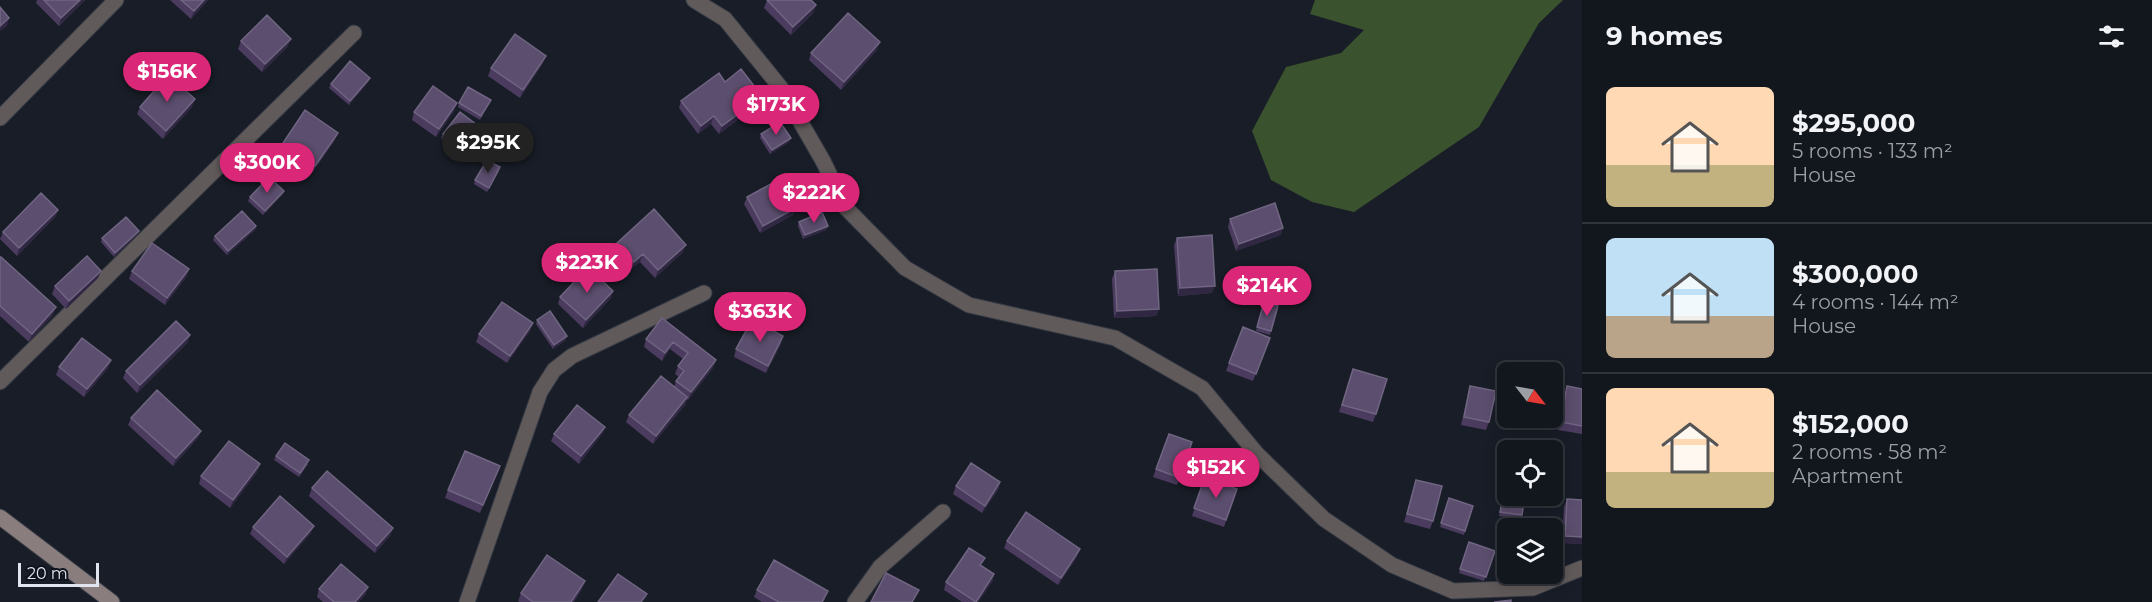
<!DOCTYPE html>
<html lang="en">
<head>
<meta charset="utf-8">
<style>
  body { margin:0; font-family:Montserrat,sans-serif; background:#1b1f26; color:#f1f3f6; height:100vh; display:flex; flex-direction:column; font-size:22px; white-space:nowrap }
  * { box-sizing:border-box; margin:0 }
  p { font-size:20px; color:#9c9fa4 }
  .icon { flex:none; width:33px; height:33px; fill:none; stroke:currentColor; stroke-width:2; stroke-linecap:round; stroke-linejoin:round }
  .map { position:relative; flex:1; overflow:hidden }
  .details { display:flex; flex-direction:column; background:#12161d; width:570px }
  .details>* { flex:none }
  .needle { width:39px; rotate:121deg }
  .fabs { position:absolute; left:1497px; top:362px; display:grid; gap:12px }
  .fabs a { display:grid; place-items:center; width:66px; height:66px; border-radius:9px; background:#12161d; box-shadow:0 3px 15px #0003,0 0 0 2px #31353b; font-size:30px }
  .scale { position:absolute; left:18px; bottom:15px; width:81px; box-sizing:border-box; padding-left:6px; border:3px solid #e1e4ec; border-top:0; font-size:16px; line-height:21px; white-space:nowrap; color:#e1e4ec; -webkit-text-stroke:4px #0f131d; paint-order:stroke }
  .price { position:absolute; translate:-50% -51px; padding:0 14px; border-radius:21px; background:#db2777; color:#fff; font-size:20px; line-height:39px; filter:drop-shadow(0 2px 3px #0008) }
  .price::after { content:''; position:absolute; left:50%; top:36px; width:18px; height:14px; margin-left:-9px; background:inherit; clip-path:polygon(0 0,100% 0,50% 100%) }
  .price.selected { background:#222; color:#fff }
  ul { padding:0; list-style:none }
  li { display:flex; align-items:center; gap:18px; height:150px; padding:0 24px }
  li+li { border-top:2px solid #31353b }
  li span { display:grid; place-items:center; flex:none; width:168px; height:120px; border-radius:9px; color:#555 }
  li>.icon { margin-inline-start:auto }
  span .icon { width:72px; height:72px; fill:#fffc; stroke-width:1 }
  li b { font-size:26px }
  h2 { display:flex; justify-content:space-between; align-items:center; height:72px; padding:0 24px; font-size:26px }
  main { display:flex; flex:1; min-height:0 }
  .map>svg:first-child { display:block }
  .forest { fill:#3a522d }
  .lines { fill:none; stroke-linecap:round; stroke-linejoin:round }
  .street-casing { stroke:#343943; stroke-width:17 }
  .secondary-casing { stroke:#343943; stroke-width:17 }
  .street { stroke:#615a5b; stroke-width:15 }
  .secondary { stroke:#897d7e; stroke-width:15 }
  .wall { fill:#4b3c5f }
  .shaded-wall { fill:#302842 }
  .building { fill:#5b4e6e; stroke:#706582; stroke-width:1.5 }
</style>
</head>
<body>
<main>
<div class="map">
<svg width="1582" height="602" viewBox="0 0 1582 602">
  <rect width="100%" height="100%" fill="#181d27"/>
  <!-- forest -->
  <path class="forest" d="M1315,0h248l-24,23 -60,104 -125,85 -42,-10 -41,-22 -19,-49 34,-64 55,-14 23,-23 -54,-16z"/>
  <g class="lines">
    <!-- street casing -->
    <g class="street-casing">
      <path id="street" d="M694,0l31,19 56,69 42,73 23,47 59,60 64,37 146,33 87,50 55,66 67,65 68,46 61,26 80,-3 49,-20
        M0,118l116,-118
        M0,382l354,-349
        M467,602l73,-210 14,-22 18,-14 132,-63
        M855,602l25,-35 63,-55"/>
    </g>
    <!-- secondary casing -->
    <g class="secondary-casing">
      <path id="secondary" d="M0,517l112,85"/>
    </g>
    <!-- street -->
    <use href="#street" class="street"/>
    <!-- secondary -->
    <use href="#secondary" class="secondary"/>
  </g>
  <!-- wall -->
  <path class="wall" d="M37,0h48l-26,26 -23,-23z
    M170,0h38l-17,19z
    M767,0l49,5 -3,8 -22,22 -27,-27z
    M241,41l47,5 -26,26 -24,-23z
    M877,50l-36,40 -32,-30 2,-7z
    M543,63l-23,35 -32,-22 3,-8z
    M370,78l-2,4 -19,23 -20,-17 2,-4z
    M725,82l37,14 -3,8 -40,30 -8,-10 -13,10 -19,-26 2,-7z
    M459,103l30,1 -9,16 -22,-13z
    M140,107h52l-29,32 -26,-25z
    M454,111l-18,26 -24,-17 2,-8z
    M476,129l-17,23 -18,-14 2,-4z
    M761,134l30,4 -2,4 -19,12 -10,-16z
    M335,140l-23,33 -32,-23 3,-7z
    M499,171l-12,21 -13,-8 1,-4z
    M284,191l-2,4 -19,20 -15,-14 2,-4z
    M747,197l49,11 -3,7 -33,18 -16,-29z
    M58,210l-3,7 -38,39 -17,-17 3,-7z
    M1230,219l51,16 -45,16 -8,-24z
    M799,222l29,4 -2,4 -23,9 -5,-13z
    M256,226l-1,4 -28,25 -14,-15 2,-4z
    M139,231l-2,4 -23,22 -13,-15 1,-4z
    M1177,238l35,55 -34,3 -4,-51z
    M617,243l66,9 -28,26 -15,-16 -9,7 -17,-19z
    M0,257l53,58 -24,27 -29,-26z
    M189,269l-3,8 -21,28 -36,-26 3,-8z
    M101,271l-3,7 -32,31 -14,-15 3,-8z
    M1115,271l44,38 -3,7 -42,2 -2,-39z
    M613,291l-2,7 -28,30 -25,-24 2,-7z
    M1264,302l7,29 -1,4 -14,-4z
    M662,318l54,42 -3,8 -25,32 -1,-1 -2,6 -32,39 -27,-22 3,-7 45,-28 2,-6 3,-4 -4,-3 3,-8 5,-7 -13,-10 -8,12 -18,-14 2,-8z
    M537,320l29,20 -13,9 -17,-25z
    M1243,327l27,11 -17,43 -27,-10z
    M530,331l-23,32 -31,-21 3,-8z
    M188,342l-51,51 -14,-15 3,-7z
    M781,344l-15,29 -32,-16 2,-8z
    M111,360l-3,8 -24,29 -28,-22 3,-8z
    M1353,369l23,45 -3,8 -34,-10z
    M1470,386l19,36 -3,8 -25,-5 7,-31z
    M1567,386l15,3v45l-24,-4 7,-36z
    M131,418l70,13 -3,7 -25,28 -45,-41z
    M605,427l-3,7 -23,30 -28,-23 3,-7z
    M1169,434l11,44 -3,7 -24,-8z
    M276,456l32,8 -9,13 -25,-17z
    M260,464l-3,8 -27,36 -31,-24 2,-8z
    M500,466l-20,47 -35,-15 3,-8z
    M1205,477l32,12 -13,38 -32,-11z
    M1416,480l17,41 -3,8 -26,-7z
    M1000,482l-2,8 -16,23 -29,-19 3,-8z
    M312,488l81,40 -3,8 -15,17 -66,-57z
    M1504,491l18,24 -1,4 -22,-3z
    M1449,498l24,8 -9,29 -24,-8z
    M1567,499l15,1v44l-20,-1 2,-36z
    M253,527l58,6 -27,31 -34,-30z
    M1007,541l70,16 -19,28 -54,-37z
    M1469,542l26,9 -11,30 -25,-8z
    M982,566l12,8 -2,8 -14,20h-16l-18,-12 2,-8z
    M368,587l-3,8 -6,7h-36l-6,-5 2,-8z
    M582,589l-8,13h-54l-2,-1 3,-8z
    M757,590l68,9 -2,3h-61l-8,-5z"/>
  <!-- shaded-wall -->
  <path class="shaded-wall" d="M80,0h5l-26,26 2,-8z
    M204,0h4l-17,19 3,-8z
    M816,5l-3,8 -22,22 2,-8z
    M9,18l-2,8 -7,5v-5z
    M291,39l-3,7 -26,26 3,-8z
    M880,42l-3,8 -36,40 3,-8z
    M546,56l-3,7 -23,35 3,-8z
    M370,78l-2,4 -19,23 1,-4z
    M762,96l-3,8 -40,30 3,-8z
    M195,99l-3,8 -29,32 3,-8z
    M457,103l-3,8 -18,26 3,-8z
    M714,116l-3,8 -13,10 3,-8z
    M477,125l-1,4 -17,23 2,-4z
    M338,133l-3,7 -23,33 3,-7z
    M791,138l-2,4 -19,12 2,-4z
    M284,191l-2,4 -19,20 2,-4z
    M796,208l-3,7 -33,18 3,-7z
    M58,210l-3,7 -38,39 2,-8z
    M256,226l-1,4 -28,25 1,-4z
    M828,226l-2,4 -23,9 2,-4z
    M1283,228l-2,7 -45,16 3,-7z
    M139,231l-2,4 -23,22 1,-4z
    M686,245l-3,7 -28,26 3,-8z
    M643,254l-3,8 -9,7 3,-7z
    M189,269l-3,8 -21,28 2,-7z
    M101,271l-3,7 -32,31 3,-8z
    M1215,286l-3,7 -34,3 2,-8z
    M613,291l-2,7 -28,30 3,-8z
    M56,307l-3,8 -24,27 3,-8z
    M1159,309l-3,7 -42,2 3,-7z
    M533,323l-3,8 -23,32 3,-7z
    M190,335l-2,7 -51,51 3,-8z
    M567,336l-1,4 -13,9 1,-4z
    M783,336l-2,8 -15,29 2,-7z
    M673,342l-3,7 -8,12 3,-8z
    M111,360l-3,8 -24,29 3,-8z
    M716,360l-3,8 -25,32 3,-8z
    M687,397l-2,8 -32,39 3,-8z
    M605,427l-3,7 -23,30 2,-8z
    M201,431l-3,7 -25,28 3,-8z
    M260,464l-3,8 -27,36 3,-8z
    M1000,482l-2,8 -16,23 3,-7z
    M314,526l-3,7 -27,31 3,-7z
    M393,528l-3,8 -15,17 2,-7z
    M1565,536l17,1v7l-20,-1z
    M1080,549l-3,8 -19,28 3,-7z
    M1564,555l-3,8 -9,1v-7z
    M994,574l-2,8 -14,20h-2z
    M585,581l-3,8 -8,13h-3z
    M368,587l-3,8 -6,7h-4z"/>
  <!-- building -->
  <path class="building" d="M44,0h36l-19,18z
    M181,0h23l-10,11z
    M767,0h44l5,5 -23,22z
    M0,7l9,11 -9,8z
    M848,13l32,29 -36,40 -33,-29z
    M267,15l24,24 -26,25 -24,-23z
    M515,34l31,22 -23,34 -32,-22z
    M350,61l20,17 -20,23 -19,-17z
    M741,69l21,27 -40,30 -8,-10 -13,10 -20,-25 38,-28 6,9z
    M168,75l27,24 -29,32 -26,-24z
    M433,86l24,17 -18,26 -25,-17z
    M468,87l23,13 -10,16 -22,-13z
    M305,110l33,23 -23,33 -32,-23z
    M460,112l17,13 -16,23 -18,-14z
    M780,122l11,16 -19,12 -11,-16z
    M487,160l13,7 -11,21 -14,-8z
    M269,177l15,14 -19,20 -15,-14z
    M780,179l16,29 -33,18 -16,-29z
    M41,193l17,17 -39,38 -16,-16z
    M1275,203l8,25 -44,16 -9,-25z
    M654,209l32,36 -28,25 -15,-16 -9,8 -17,-19z
    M242,211l14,15 -28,25 -13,-15z
    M822,212l6,14 -23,9 -6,-13z
    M126,217l13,14 -24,22 -13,-15z
    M1212,235l3,51 -35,2 -3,-50z
    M152,243l37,26 -22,29 -35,-27z
    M87,256l14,15 -32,30 -14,-15z
    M0,257h1l55,50 -24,27 -32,-28z
    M588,267l25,24 -27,29 -26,-23z
    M1157,269l2,40 -42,2 -2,-40z
    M502,302l31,21 -23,33 -31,-22z
    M1264,302l14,4 -7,25 -14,-4z
    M550,311l17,25 -13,9 -17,-25z
    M662,318l54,42 -25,32 -15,-11 8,-10 -6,-5 10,-13 -15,-11 -8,11 -19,-14z
    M752,320l31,16 -15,30 -32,-17z
    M176,321l14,14 -50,50 -14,-14z
    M1243,327l27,11 -14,36 -27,-11z
    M82,338l29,22 -24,29 -28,-22z
    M1353,369l34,10 -11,35 -34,-9z
    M661,376l26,21 -31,39 -27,-21z
    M1470,386l26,5 -7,31 -25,-5z
    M1567,386l15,3v37l-21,-4z
    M157,390l44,41 -25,27 -45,-40z
    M577,405l28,22 -24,29 -27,-22z
    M1169,434l23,8 -12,36 -24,-9z
    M229,441l31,23 -27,36 -32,-24z
    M285,443l24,17 -9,13 -24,-17z
    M465,451l35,15 -17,39 -35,-15z
    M971,463l29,19 -15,24 -29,-20z
    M327,471l66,57 -16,18 -65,-58z
    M1205,477l32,12 -11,31 -32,-12z
    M1416,480l26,6 -9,35 -26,-7z
    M1504,491l4,1v3h17l-3,20 -22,-3z
    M280,496l34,30 -27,31 -34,-30z
    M1449,498l24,8 -8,25 -24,-8z
    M1567,499l15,1v37l-17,-1z
    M1026,512l54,37 -19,29 -54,-37z
    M1558,520l6,35 -12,2v-29h-33v-1z
    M1469,542l26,9 -9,26 -26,-8z
    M969,548l16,10 -5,7 14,9 -18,28 -30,-20z
    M547,555l38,26 -14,21h-38l-12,-9z
    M774,560l54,31 -6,11h-43l-22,-12z
    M341,564l27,23 -13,15h-21l-15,-13z
    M886,573l33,17 -7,12h-41z
    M618,574l29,20 -6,8h-43z
    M1511,600v2h-17z"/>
</svg>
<div class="fabs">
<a><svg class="needle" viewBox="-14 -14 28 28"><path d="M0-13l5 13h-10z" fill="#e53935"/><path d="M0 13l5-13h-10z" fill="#9c9fa4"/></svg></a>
<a><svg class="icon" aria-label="locate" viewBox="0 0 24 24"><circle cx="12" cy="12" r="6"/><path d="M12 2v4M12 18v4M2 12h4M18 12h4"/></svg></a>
<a><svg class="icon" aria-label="layers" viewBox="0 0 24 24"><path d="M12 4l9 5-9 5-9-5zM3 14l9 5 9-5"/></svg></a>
</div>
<div class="scale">20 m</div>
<b class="price" style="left:167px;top:103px">$156K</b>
<b class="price" style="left:776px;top:136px">$173K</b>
<b class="price selected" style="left:488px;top:174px">$295K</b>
<b class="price" style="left:267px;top:194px">$300K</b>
<b class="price" style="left:814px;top:224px">$222K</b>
<b class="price" style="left:587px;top:294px">$223K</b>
<b class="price" style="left:1267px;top:317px">$214K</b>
<b class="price" style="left:760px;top:343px">$363K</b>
<b class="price" style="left:1216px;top:499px">$152K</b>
</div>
<section class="details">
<h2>9 homes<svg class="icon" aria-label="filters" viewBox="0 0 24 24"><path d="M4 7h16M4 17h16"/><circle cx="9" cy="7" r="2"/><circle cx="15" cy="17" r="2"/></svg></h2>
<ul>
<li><span style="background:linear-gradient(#ffd9b3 65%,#c2b280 0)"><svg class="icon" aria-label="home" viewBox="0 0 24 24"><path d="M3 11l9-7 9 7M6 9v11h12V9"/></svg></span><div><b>$295,000</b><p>5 rooms · 133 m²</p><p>House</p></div></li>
<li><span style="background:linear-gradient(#bfe0f5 65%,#b9a48a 0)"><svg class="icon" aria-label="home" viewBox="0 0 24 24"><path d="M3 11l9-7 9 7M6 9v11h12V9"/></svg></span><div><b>$300,000</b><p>4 rooms · 144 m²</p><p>House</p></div></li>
<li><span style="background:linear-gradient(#ffd9b3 70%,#c2b280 0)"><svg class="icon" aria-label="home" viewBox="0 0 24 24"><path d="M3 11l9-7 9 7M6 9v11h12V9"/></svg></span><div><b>$152,000</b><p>2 rooms · 58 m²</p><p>Apartment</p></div></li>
</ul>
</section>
</main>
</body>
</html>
